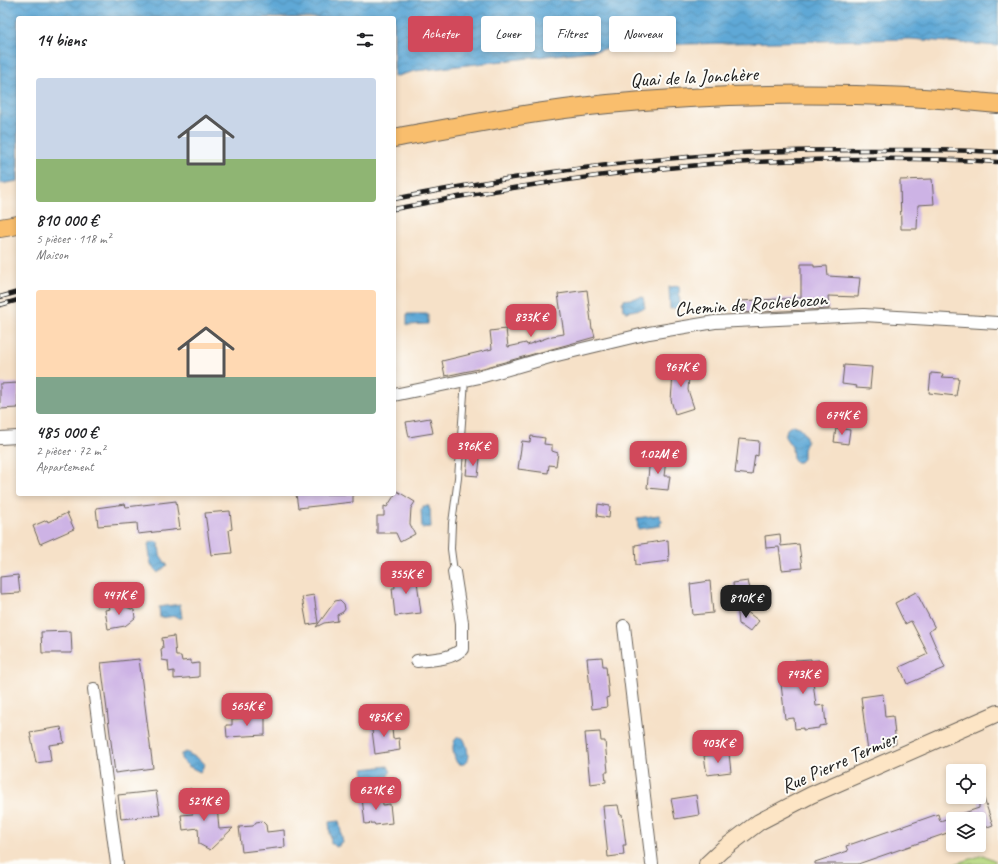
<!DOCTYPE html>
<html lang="fr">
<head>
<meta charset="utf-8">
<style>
  body { margin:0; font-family:Caveat,sans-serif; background:#f2f2f2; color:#202124; height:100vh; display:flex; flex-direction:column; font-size:15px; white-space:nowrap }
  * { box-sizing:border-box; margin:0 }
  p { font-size:13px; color:#757577 }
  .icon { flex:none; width:22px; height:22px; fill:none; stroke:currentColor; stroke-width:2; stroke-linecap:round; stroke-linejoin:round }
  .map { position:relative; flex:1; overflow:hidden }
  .panel { position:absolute; left:16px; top:16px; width:380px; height:480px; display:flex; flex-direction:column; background:#fff; border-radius:4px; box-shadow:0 2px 6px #0003 }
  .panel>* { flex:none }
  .hud { position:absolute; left:408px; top:16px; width:380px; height:36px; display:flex; gap:8px }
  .controls { position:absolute; left:946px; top:764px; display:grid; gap:8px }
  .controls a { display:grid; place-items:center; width:40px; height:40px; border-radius:4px; background:#fff; box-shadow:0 2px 6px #0003; font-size:20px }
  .price { position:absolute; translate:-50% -34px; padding:0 9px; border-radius:8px; background:#d1495b; color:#fff; font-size:13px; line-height:26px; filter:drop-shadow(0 1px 2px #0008) }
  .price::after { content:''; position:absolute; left:50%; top:24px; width:12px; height:9px; margin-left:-6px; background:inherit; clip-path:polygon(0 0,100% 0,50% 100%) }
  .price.on { background:#222; color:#fff }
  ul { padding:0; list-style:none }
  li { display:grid; align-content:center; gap:8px; height:212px; padding:0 20px }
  li span { display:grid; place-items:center; height:124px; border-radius:4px; color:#555 }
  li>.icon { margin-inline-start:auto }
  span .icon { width:72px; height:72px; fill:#fffc; stroke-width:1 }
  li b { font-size:17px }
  h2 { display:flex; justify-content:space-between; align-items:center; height:48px; padding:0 20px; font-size:17px }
  .pill { padding:0 14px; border-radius:4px; background:#fff; box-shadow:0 2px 6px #0003; font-size:14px; line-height:36px }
  .pill.on { background:#d1495b; color:#fff }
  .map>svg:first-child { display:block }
  .park { fill:#b4d57d; stroke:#68784c }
  .water { fill:url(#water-waves); stroke:#3e6279 }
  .building { fill:#cdb3e5 }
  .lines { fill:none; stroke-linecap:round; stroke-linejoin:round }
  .lane-casing { stroke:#686158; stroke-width:8 }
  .street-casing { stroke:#686158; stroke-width:14 }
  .secondary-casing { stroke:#686158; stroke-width:18 }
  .primary-casing { stroke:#686158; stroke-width:20 }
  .lane { stroke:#fff; stroke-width:6 }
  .street { stroke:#fff; stroke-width:12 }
  .secondary { stroke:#fde5c5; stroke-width:16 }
  .primary { stroke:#f9be6d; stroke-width:18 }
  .rail-casing { stroke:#1c1c1c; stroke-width:4.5 }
  .rail { stroke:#fdfcf7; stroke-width:3; stroke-dasharray:9; stroke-linecap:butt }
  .labels { text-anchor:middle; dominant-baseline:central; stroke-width:4; stroke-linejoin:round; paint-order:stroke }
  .street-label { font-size:20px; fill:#1c1c1c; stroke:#fdfcf7 }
</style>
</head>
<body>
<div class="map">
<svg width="998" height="864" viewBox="0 0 998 864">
  <defs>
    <pattern id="water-waves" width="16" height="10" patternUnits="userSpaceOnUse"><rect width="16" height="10" fill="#5fa8d6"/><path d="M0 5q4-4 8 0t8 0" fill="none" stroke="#4e88ad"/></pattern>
  </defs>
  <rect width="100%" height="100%" fill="#fdfcf7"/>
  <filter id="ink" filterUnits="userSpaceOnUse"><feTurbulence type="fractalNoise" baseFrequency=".025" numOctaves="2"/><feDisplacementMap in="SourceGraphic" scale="8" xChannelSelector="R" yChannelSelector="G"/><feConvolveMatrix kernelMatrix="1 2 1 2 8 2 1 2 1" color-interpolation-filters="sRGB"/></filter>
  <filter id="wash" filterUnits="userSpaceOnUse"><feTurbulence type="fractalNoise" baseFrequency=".012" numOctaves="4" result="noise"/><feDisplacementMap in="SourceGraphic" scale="16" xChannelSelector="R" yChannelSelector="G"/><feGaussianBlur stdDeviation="0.9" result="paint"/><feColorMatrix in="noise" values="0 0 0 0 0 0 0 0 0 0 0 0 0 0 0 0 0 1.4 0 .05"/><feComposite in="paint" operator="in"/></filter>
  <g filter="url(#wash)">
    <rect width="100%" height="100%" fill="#f6e1c8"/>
    <!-- park -->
    <path class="park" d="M983,855l13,6 -3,3h-38z"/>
    <!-- water -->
    <path class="water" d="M0,0h998v46l-88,-7 -267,6 -228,26 -21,6v-59h-376v163l-18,3z
      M679,286l1,22 -10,1 -1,-22z
      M643,297l2,11 -19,4v-2h-3l-1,-8h2v-2z
      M407,314h21v10l-21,1z
      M794,425c7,2 11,8 13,15l-4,9v10l-3,3h-4l-3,-3 -1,-12 -7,-10 2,-8 4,-3z
      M423,506h6v3h1l1,18 -9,1 -1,-19h2z
      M659,515l1,3 3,3 -3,3 1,2 -23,3 -1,-11z
      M154,541l5,2 1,12 7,10 -9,8 -7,-8 -3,-21z
      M180,604l2,14h-4l-3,-2 -15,2 -1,-11z
      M458,737l5,1c5,7 10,32 -6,25 -4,-7 -7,-21 1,-26z
      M186,752l11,6 8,6 -5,8 -12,-6 -7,-7v-5z
      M388,766l3,6 -3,3 1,2 -24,3 -2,-11z
      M339,821l4,22h-3l-1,3 -3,1 -3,-3h-2l-2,-22z"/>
    <g id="blocks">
      <!-- building -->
      <path class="building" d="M932,179l2,25 -16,1 -1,24h-16l-1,-49z
        M801,264h13v3l13,-1 1,10 32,2 -2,19 -30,-1 1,13 -92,4 1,-12 63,-3z
        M587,290l5,39h1l2,8 -112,31 -38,8 -3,-15 50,-12 -2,-18 16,-2 2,18 18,-4 1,2 25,-9 12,-2 -6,-40z
        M674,362l16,1 -2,27 6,18 -19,6 -4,-14z
        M844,365l28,2 -2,22 -14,-1 1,-2 -15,-2z
        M931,373l12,1 -1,3 17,1 -3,18 -27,-3z
        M18,383v25l-18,1v-25z
        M430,418l3,15 -24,4 -3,-15z
        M836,428l14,2 -2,14 -14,-2z
        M531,436l14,2 -1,6 8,1v6l6,2 -2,13 -7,-1 -1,8 -30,-4 4,-28 8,1z
        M739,439l20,2 -1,15 -3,-1 -3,20 -17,-2z
        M468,457l12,2 -2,17 -12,-1z
        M650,458l16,2 -2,16h6l-2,14 -21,-2z
        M397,491l18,11 -4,6 -1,16 5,10 -15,8 -4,-9h-19v-17h7v-10l3,1z
        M296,494h57v8l-55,6z
        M176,501l4,28 -42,5 -1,-11 -39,3 -2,-18 29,-4 1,3z
        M598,504l12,2 -1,12 -12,-2z
        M230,511l2,18 -3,1 3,23 -21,2 -6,-42z
        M67,513l7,16 -34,15 -7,-18 14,-6 1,2z
        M780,534l1,12 18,-2 3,24 -20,2 -3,-23 -13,1 -1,-12z
        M668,540l1,21 -33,4 -1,-20z
        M416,573l5,40 -26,3 -3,-28h3l-1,-13z
        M18,575l2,18 -20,1v-17z
        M710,581l3,32 -20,2 -3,-31z
        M748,581l2,8 2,-1 1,11 -18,4 -2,-20z
        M916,592l19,36 -6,3 16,37 -38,16 -7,-17 28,-13 -17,-33 -6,3 -10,-21z
        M314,595l4,28 -11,2 -5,-28z
        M340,600l4,4 1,5 -2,3 -6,3 1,6 -14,2 -8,4 19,-26z
        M737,604l22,17 -9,11 -11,-8z
        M120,605l14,5 1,8 -10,8 -17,3 -3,-19 5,-1 -1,-3z
        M71,631l1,22h-30l-1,-21z
        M174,636l2,20h5l1,5 9,-1v4l8,-1v14l-25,2v-8l-5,1 -1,-11 -6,-1 -1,-11 2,-1 -1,-10z
        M602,657l1,9h3l3,31 -3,1 1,9 -15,2 -5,-51z
        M139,659l14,109 -38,5 -14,-110z
        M811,659v2l8,-1 2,21 -8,1 3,24 8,-1 2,20 -7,1v2l-16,2v-2l-8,1 -1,-11 -9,1 -5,-44 9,-1 -1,-10 8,-1 -1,-3z
        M883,694l2,23 8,-1 3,28 -28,8 -7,-55z
        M246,716h19v19l-38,2 -1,-12h6v-6l14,-1z
        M387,720l1,8h4l1,11 6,-1 1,12 -25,4 -4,-32z
        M61,727l3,16 -15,2 2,16 -15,2 -6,-31z
        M600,732l1,9h4l3,31h-3l1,10 -16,2 -5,-51z
        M729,753l2,19 -24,3 -3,-19z
        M190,788l20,19 7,-1 2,23 14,-1 -23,22 -11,-6 -1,-16 -15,2 -2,-15 12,-1z
        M981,790l12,35 -14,5v-11h-26v12l-95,33h-43v-2l33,-11 -2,-5 92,-32 2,7 39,-13v-17z
        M156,791l4,24 -39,4 -3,-24z
        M382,795l1,10 7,-1 2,19 -17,2 -1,-2 -9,1 -3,-26z
        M696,795l3,20 -24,4 -4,-20z
        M618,805l2,10 2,-1 4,31h-3l1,10 -16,2 -5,-51z
        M262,821l4,4 1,7 17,-2 1,17 -43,5 -3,-25 14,-1 3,-4z"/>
    </g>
  </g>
  <g filter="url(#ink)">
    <use href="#blocks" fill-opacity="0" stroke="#686158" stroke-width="1"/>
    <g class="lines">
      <!-- lane casing -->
      <g class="lane-casing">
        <path id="lane" d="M454,572l-3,-23 1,-26 6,-45 7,-98"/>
      </g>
      <!-- street casing -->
      <g class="street-casing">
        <path id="street" d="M394,395l86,-18 73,-21 96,-23 66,-11 149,-7 134,8
          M0,438l18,-1
          M624,626l28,238
          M417,661c15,-2 33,-1 45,-12v-26l-8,-51
          M94,689l23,175"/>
      </g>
      <!-- secondary casing -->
      <g class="secondary-casing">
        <path id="secondary" d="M707,864l15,-14 37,-28 52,-27 187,-82"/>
      </g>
      <!-- primary casing -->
      <g class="primary-casing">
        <path id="primary" d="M394,138c71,-13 142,-27 214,-34 130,-12 261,-13 390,0
          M0,228l18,-3"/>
      </g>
      <!-- lane -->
      <use href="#lane" class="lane"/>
      <!-- street -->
      <use href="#street" class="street"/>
      <!-- secondary -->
      <use href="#secondary" class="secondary"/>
      <!-- primary -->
      <use href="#primary" class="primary"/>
      <!-- rail casing -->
      <g class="rail-casing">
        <path id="rail" d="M394,199c101,-20 202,-35 305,-43 56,-5 112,-6 168,-6 43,0 87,-1 131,2
          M394,209c101,-20 203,-35 305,-44 27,-3 55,-3 82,-4 72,-3 145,-3 217,1
          M0,297l18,-5
          M0,305l18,-5"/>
      </g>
      <!-- rail -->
      <use href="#rail" class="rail"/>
    </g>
  </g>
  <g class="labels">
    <!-- street labels -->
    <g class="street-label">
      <text transform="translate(694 77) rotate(-3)">Quai de la Jonchère</text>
      <text transform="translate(751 304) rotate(-4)">Chemin de Rochebozon</text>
      <text transform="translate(839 762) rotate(-24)">Rue Pierre Termier</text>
    </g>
  </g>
</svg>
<div class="controls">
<a><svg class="icon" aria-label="locate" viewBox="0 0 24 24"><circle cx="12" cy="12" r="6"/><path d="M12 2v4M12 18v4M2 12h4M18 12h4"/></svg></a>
<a><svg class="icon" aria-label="layers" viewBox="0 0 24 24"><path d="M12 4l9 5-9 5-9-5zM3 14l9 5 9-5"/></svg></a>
</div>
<b class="price" style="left:531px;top:338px">833K €</b>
<b class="price" style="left:681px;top:388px">967K €</b>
<b class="price" style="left:842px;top:436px">674K €</b>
<b class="price" style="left:473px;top:467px">396K €</b>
<b class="price" style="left:658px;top:475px">1.02M €</b>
<b class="price" style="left:406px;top:595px">355K €</b>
<b class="price" style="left:119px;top:616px">447K €</b>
<b class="price on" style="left:746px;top:619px">810K €</b>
<b class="price" style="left:803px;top:695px">743K €</b>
<b class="price" style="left:247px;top:727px">565K €</b>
<b class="price" style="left:384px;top:738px">485K €</b>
<b class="price" style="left:718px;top:764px">403K €</b>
<b class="price" style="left:376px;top:811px">621K €</b>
<b class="price" style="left:204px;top:822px">521K €</b>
<div class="hud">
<a class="pill on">Acheter</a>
<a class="pill">Louer</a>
<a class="pill">Filtres</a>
<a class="pill">Nouveau</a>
</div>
<section class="panel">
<h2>14 biens<svg class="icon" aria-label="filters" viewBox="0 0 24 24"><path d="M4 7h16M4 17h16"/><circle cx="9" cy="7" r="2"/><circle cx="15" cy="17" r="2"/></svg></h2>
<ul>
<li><span style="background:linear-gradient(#c9d6e8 65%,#8fb573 0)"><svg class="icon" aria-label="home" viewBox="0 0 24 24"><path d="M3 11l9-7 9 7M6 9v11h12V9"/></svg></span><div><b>810 000 €</b><p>5 pièces · 118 m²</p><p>Maison</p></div></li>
<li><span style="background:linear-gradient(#ffd9b3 70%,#7fa58c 0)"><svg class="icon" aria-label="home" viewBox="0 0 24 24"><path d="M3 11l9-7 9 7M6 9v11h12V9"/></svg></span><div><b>485 000 €</b><p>2 pièces · 72 m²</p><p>Appartement</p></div></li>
</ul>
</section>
</div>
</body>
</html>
